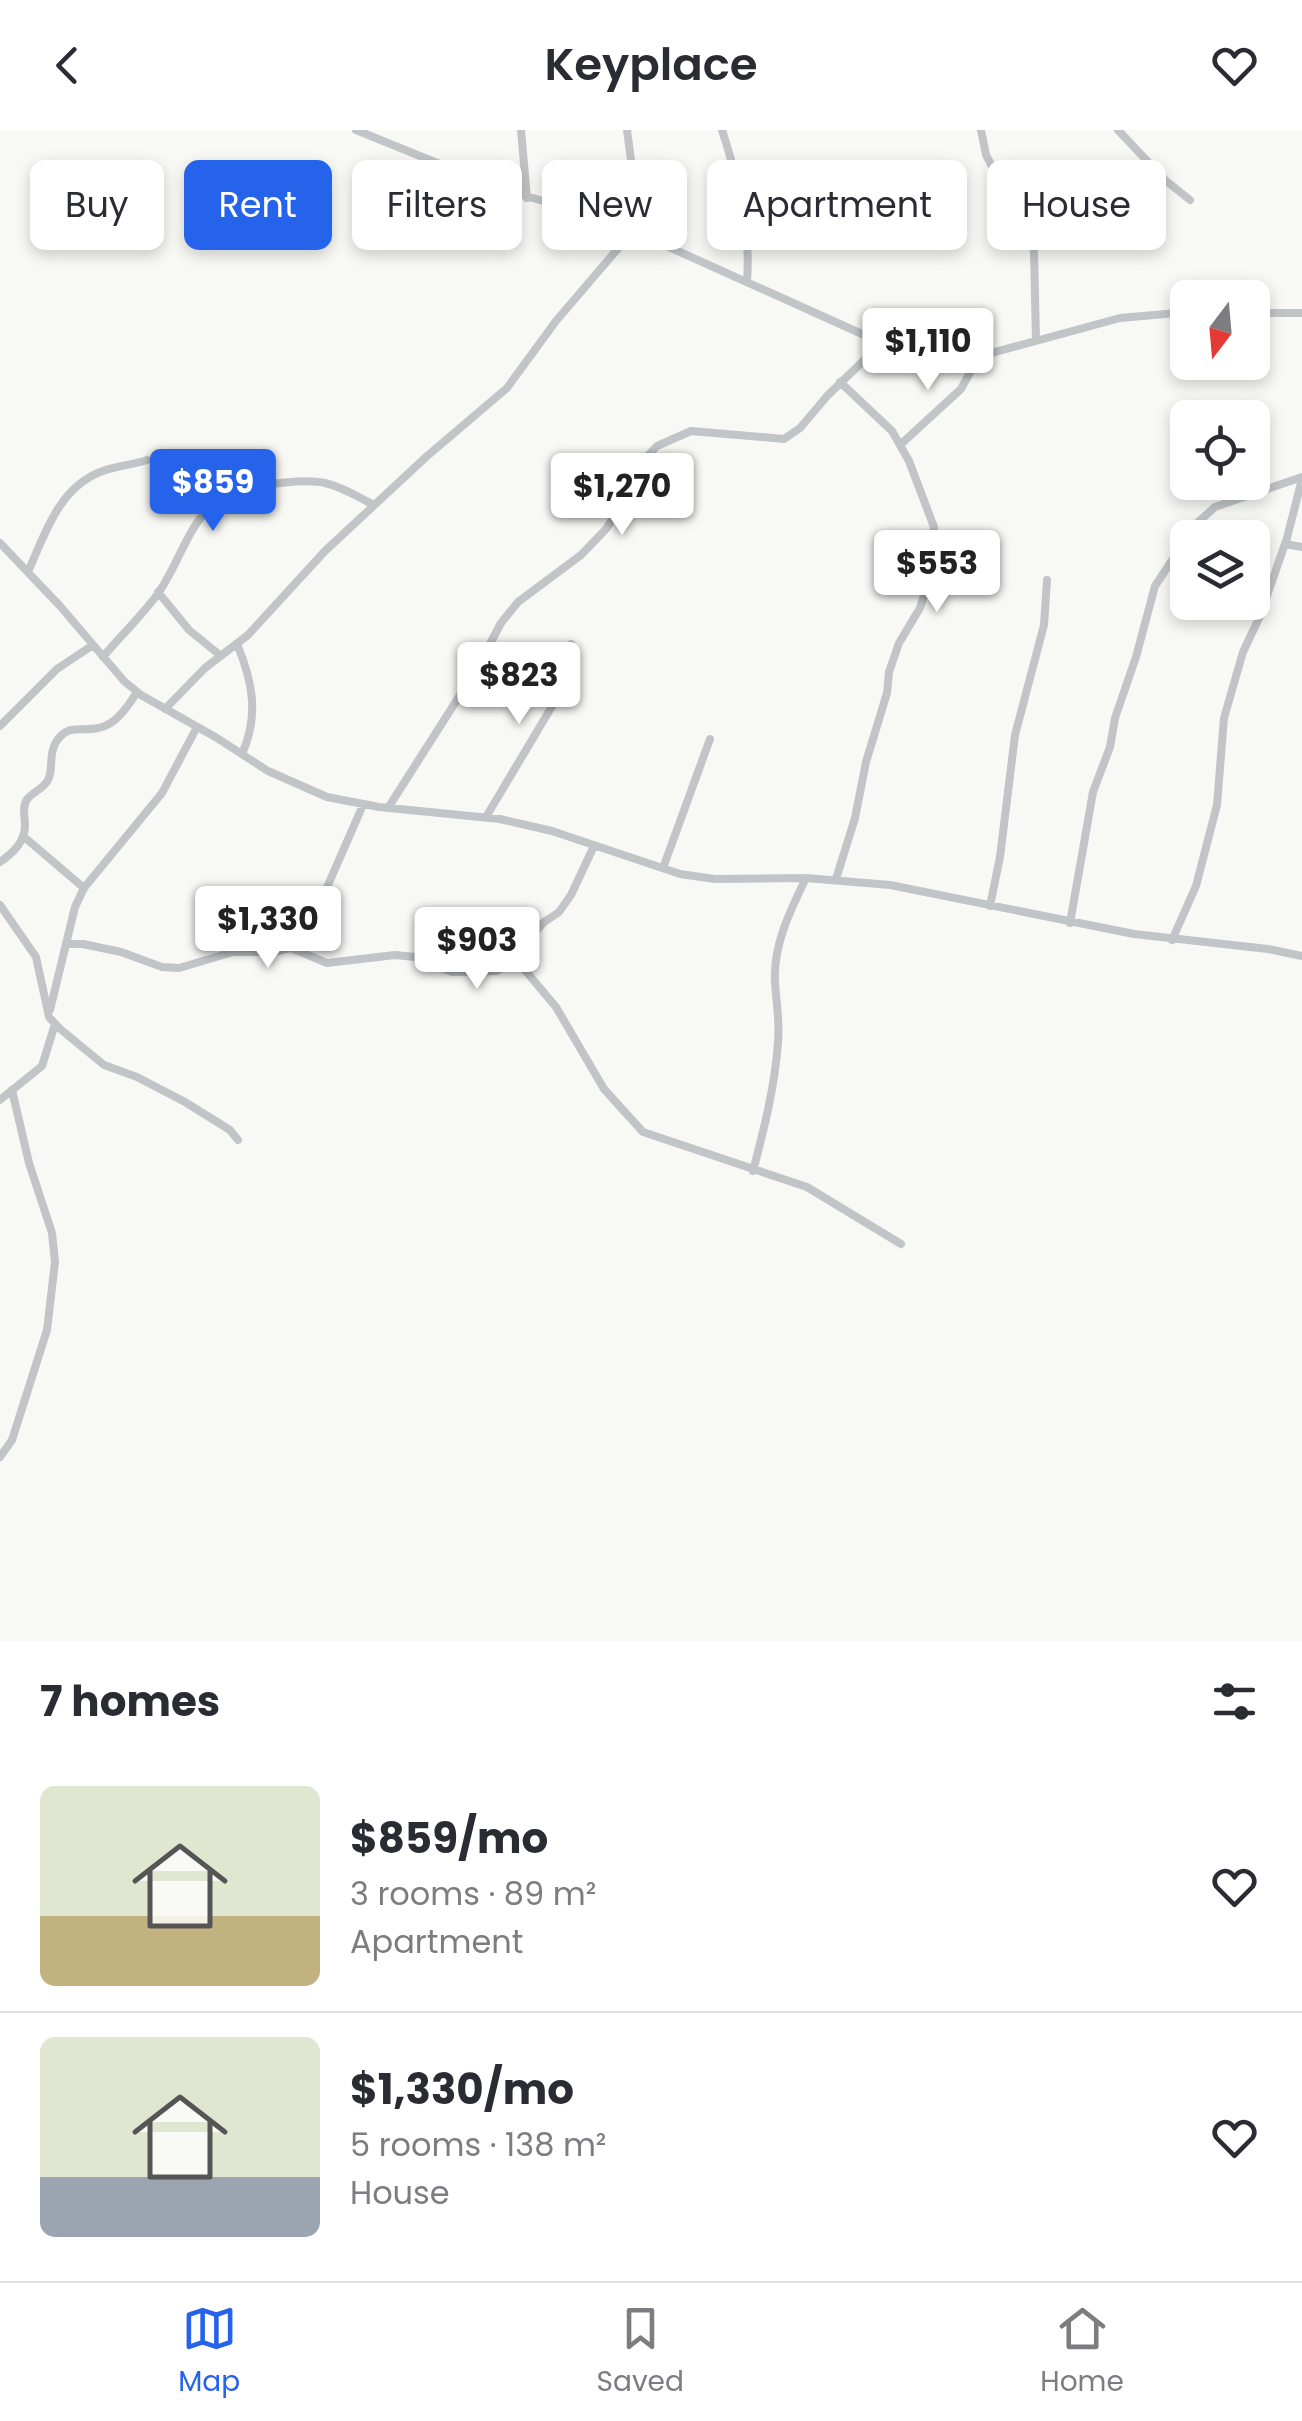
<!DOCTYPE html>
<html lang="en">
<head>
<meta charset="utf-8">
<style>
  body { margin:0; font-family:Poppins,sans-serif; background:#f2f2f3; color:#2b2b33; height:100vh; display:flex; flex-direction:column; font-size:38px; white-space:nowrap }
  * { box-sizing:border-box; margin:0 }
  p { font-size:32px; color:#7c7c81 }
  .icon { flex:none; width:55px; height:55px; fill:none; stroke:currentColor; stroke-width:2; stroke-linecap:round; stroke-linejoin:round }
  .map { position:relative; height:1511px; overflow:hidden }
  .panel { display:flex; flex-direction:column; background:#fff; flex:1 }
  .panel>* { flex:none }
  .top-card { position:absolute; left:30px; top:30px; width:1242px; height:90px; display:flex; gap:20px }
  .needle { width:65px; rotate:196deg }
  .fabs { position:absolute; left:1170px; top:150px; display:grid; gap:20px }
  .fabs a { display:grid; place-items:center; width:100px; height:100px; border-radius:15px; background:#fff; box-shadow:0 5px 15px #0003; font-size:50px }
  .price { position:absolute; translate:-50% -85px; padding:0 22px; border-radius:10px; background:#fff; color:#222; font-size:32px; line-height:65px; filter:drop-shadow(0 2px 5px #0008) }
  .price::after { content:''; position:absolute; left:50%; top:60px; width:30px; height:22px; margin-left:-15px; background:inherit; clip-path:polygon(0 0,100% 0,50% 100%) }
  .price.active { background:#2563eb; color:#fff }
  ul { padding:0; list-style:none }
  li { display:flex; align-items:center; gap:30px; height:250px; padding:0 40px }
  li+li { border-top:2px solid #e1e1e2 }
  li span { display:grid; place-items:center; flex:none; width:280px; height:200px; border-radius:15px; color:#555 }
  li>.icon { margin-inline-start:auto }
  span .icon { width:120px; height:120px; fill:#fffc; stroke-width:1 }
  li b { font-size:42px }
  h2 { display:flex; justify-content:space-between; align-items:center; height:120px; padding:0 40px; font-size:42px }
  .pill { padding:0 35px; border-radius:15px; background:#fff; box-shadow:0 5px 15px #0003; font-size:35px; line-height:90px }
  .pill.active { background:#2563eb; color:#fff }
  header { display:flex; justify-content:space-between; align-items:center; height:130px; padding:0 40px; background:#fff; font-size:45px; font-weight:600 }
  .tab-bar { display:flex; justify-content:space-around; align-items:center; height:140px; border-top:2px solid #e1e1e2; background:#fff; font-size:28px; color:#7c7c81 }
  .tab-bar a { display:grid; justify-items:center; gap:5px }
  .tab-bar .active { color:#2563eb }
  .map>svg:first-child { display:block }
  .lines { fill:none; stroke-linecap:round; stroke-linejoin:round }
  .street { stroke:#c1c5c8; stroke-width:8 }
</style>
</head>
<body>
<header><svg class="icon" aria-label="back" viewBox="0 0 24 24"><path d="M15 5l-7 7 7 7"/></svg>Keyplace<svg class="icon" aria-label="heart" viewBox="0 0 24 24"><path d="M12 20l-8-8c-3-5 5-10 8-4 3-6 11-1 8 4z"/></svg></header>
<div class="map">
<svg width="1302" height="1511" viewBox="0 0 1302 1511">
  <rect width="100%" height="100%" fill="#f8f8f5"/>
  <g class="lines">
    <!-- street -->
    <path class="street" d="M356,0l143,58 112,33 271,122 33,12 26,4 32,-1 147,-40 68,-6
      M521,0l6,68
      M722,0c16,50 29,98 25,151
      M981,0l5,25 44,82 4,14 2,90
      M1118,0l47,50 25,20
      M624,97l7,-67 -4,-30
      M1252,183h50
      M900,315l61,-56 18,-33
      M0,413l60,63 64,75 17,14 76,43 51,33 59,26 52,10 121,12 52,12 128,43 35,5 91,-1 84,7 244,49 134,15 34,7
      M1285,414l17,3
      M28,442c17,-38 30,-83 72,-100 15,-6 32,-7 47,-12
      M158,462l31,38 32,26
      M237,514c16,38 22,72 5,110
      M103,527c18,-22 40,-42 56,-65 18,-26 26,-57 47,-81 21,-23 89,-34 119,-28 18,4 33,14 49,22
      M165,579l40,-41 43,-33 77,-84 101,-94 81,-69 49,-67 77,-90
      M0,596l57,-57 36,-24
      M388,678l88,-138 25,-47 17,-21 63,-47 25,-26 19,-29 16,-37 16,-17 34,-15 93,8 16,-11 28,-33 54,-52
      M486,687l68,-114 17,-59
      M23,706l61,52
      M0,732c13,-9 25,-20 25,-37 0,-9 -3,-16 1,-24 5,-9 17,-11 22,-21 6,-12 0,-25 8,-38 12,-19 24,-10 42,-14 18,-3 30,-22 39,-36
      M663,738l47,-129
      M836,749l19,-61 11,-56 21,-69 2,-21 10,-29 21,-35 10,-31 4,-50 -25,-66 -17,-30 -52,-49
      M0,775l36,52 13,60 10,11 45,37 33,12 48,25 45,28 8,10
      M990,776l10,-49 15,-122 29,-110 3,-45
      M1070,793l23,-131 17,-45 5,-29 21,-61 19,-71 41,-62 19,-17 87,-30
      M1172,810l24,-54 21,-81 7,-87 19,-66 17,-36 27,-78 15,-59
      M67,814h16l38,8 41,15 17,1 54,-16h39l19,-4 23,-31 49,-112
      M291,818l36,15 68,-8 20,2 37,15 45,-1 10,-7 36,-41 16,-11 12,-17 23,-49
      M514,827l42,50 48,82 39,43 164,55 94,57
      M50,880l25,-103 9,-19 78,-95 35,-66
      M0,970l42,-34 13,-42
      M753,1041c11,-42 22,-85 25,-129 2,-22 -2,-40 -3,-61 -2,-36 16,-72 31,-103
      M0,1327l12,-17 35,-110 8,-68 -3,-29 -23,-70 -17,-73"/>
  </g>
</svg>
<div class="fabs">
<a><svg class="needle" viewBox="-14 -14 28 28"><path d="M0-13l5 13h-10z" fill="#e53935"/><path d="M0 13l5-13h-10z" fill="#7c7c81"/></svg></a>
<a><svg class="icon" aria-label="locate" viewBox="0 0 24 24"><circle cx="12" cy="12" r="6"/><path d="M12 2v4M12 18v4M2 12h4M18 12h4"/></svg></a>
<a><svg class="icon" aria-label="layers" viewBox="0 0 24 24"><path d="M12 4l9 5-9 5-9-5zM3 14l9 5 9-5"/></svg></a>
</div>
<b class="price" style="left:928px;top:263px">$1,110</b>
<b class="price active" style="left:213px;top:404px">$859</b>
<b class="price" style="left:622px;top:408px">$1,270</b>
<b class="price" style="left:937px;top:485px">$553</b>
<b class="price" style="left:519px;top:597px">$823</b>
<b class="price" style="left:268px;top:841px">$1,330</b>
<b class="price" style="left:477px;top:862px">$903</b>
<div class="top-card">
<a class="pill">Buy</a>
<a class="pill active">Rent</a>
<a class="pill">Filters</a>
<a class="pill">New</a>
<a class="pill">Apartment</a>
<a class="pill">House</a>
</div>
</div>
<section class="panel">
<h2>7 homes<svg class="icon" aria-label="filters" viewBox="0 0 24 24"><path d="M4 7h16M4 17h16"/><circle cx="9" cy="7" r="2"/><circle cx="15" cy="17" r="2"/></svg></h2>
<ul>
<li><span style="background:linear-gradient(#dfe7d0 65%,#c2b280 0)"><svg class="icon" aria-label="home" viewBox="0 0 24 24"><path d="M3 11l9-7 9 7M6 9v11h12V9"/></svg></span><div><b>$859/mo</b><p>3 rooms · 89 m²</p><p>Apartment</p></div><svg class="icon" aria-label="heart" viewBox="0 0 24 24"><path d="M12 20l-8-8c-3-5 5-10 8-4 3-6 11-1 8 4z"/></svg></li>
<li><span style="background:linear-gradient(#dfe7d0 70%,#9aa5b1 0)"><svg class="icon" aria-label="home" viewBox="0 0 24 24"><path d="M3 11l9-7 9 7M6 9v11h12V9"/></svg></span><div><b>$1,330/mo</b><p>5 rooms · 138 m²</p><p>House</p></div><svg class="icon" aria-label="heart" viewBox="0 0 24 24"><path d="M12 20l-8-8c-3-5 5-10 8-4 3-6 11-1 8 4z"/></svg></li>
</ul>
</section>
<nav class="tab-bar">
<a class="active"><svg class="icon" aria-label="map" viewBox="0 0 24 24"><path d="M3 6l6-2 6 2 6-2v14l-6 2-6-2-6 2zM9 4v14M15 6v14"/></svg>Map</a>
<a><svg class="icon" aria-label="saved" viewBox="0 0 24 24"><path d="M7 4h10v16l-5-4-5 4z"/></svg>Saved</a>
<a><svg class="icon" aria-label="home" viewBox="0 0 24 24"><path d="M3 11l9-7 9 7M6 9v11h12V9"/></svg>Home</a>
</nav>
</body>
</html>
